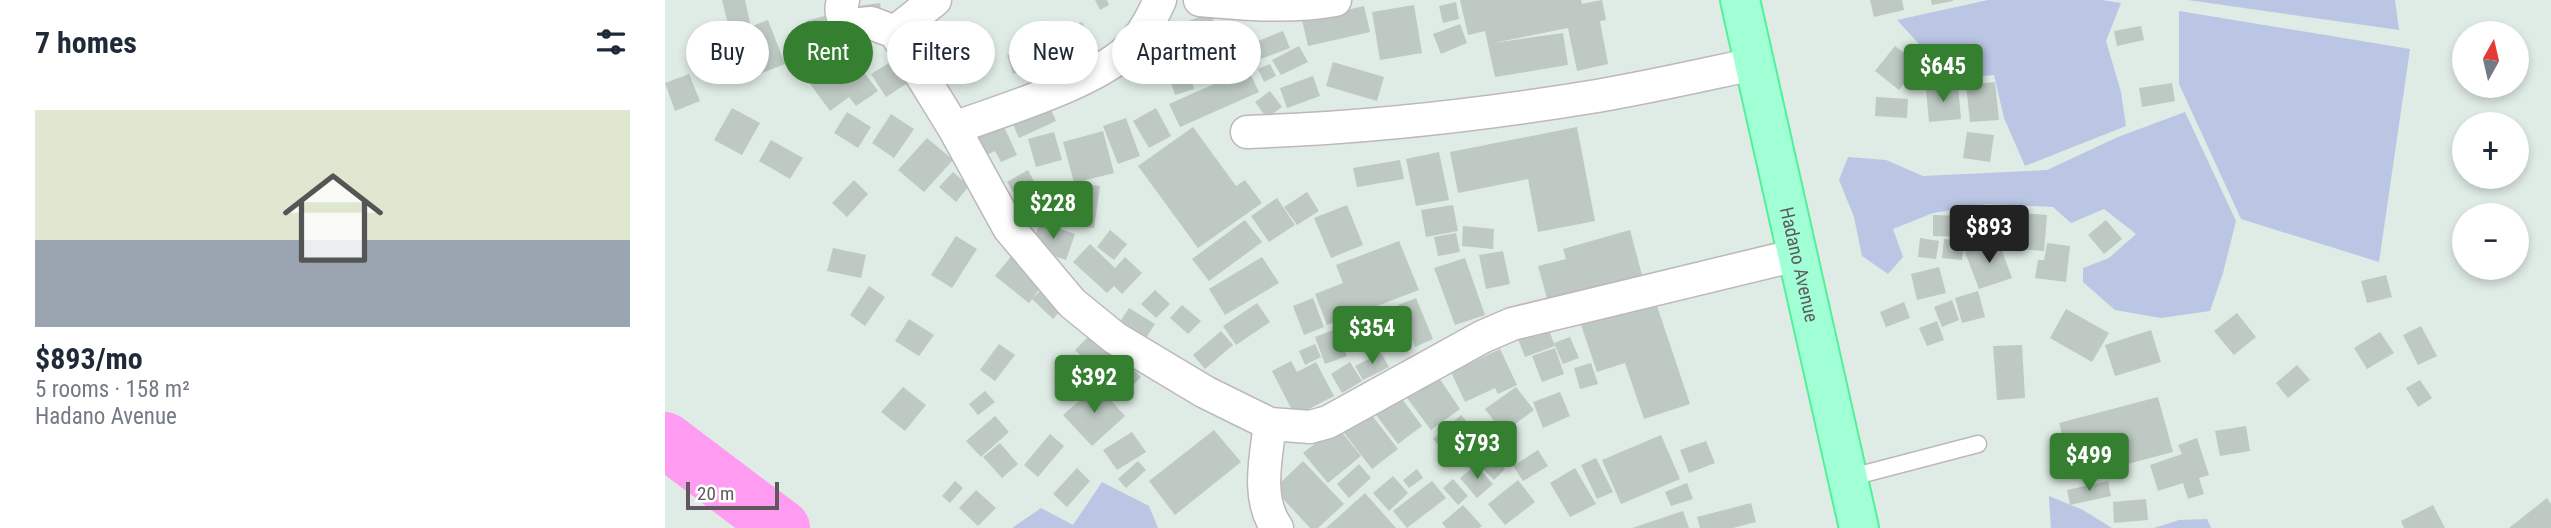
<!DOCTYPE html>
<html lang="en">
<head>
<meta charset="utf-8">
<style>
  body { margin:0; font-family:"Roboto Condensed",sans-serif; background:#f2f2f3; color:#1f2937; height:100vh; display:flex; flex-direction:column; font-size:26px; white-space:nowrap }
  * { box-sizing:border-box; margin:0 }
  p { font-size:23px; color:#747a83 }
  .icon { flex:none; width:38px; height:38px; fill:none; stroke:currentColor; stroke-width:2; stroke-linecap:round; stroke-linejoin:round }
  .map { position:relative; flex:1; overflow:hidden }
  .drawer { display:flex; flex-direction:column; background:#fff; width:665px }
  .drawer>* { flex:none }
  .banner { position:absolute; left:21px; top:21px; width:665px; height:63px; display:flex; gap:14px }
  .needle { width:46px; rotate:8deg }
  .controls { position:absolute; left:1787px; top:21px; display:grid; gap:14px }
  .controls a { display:grid; place-items:center; width:77px; height:77px; border-radius:50%; background:#fff; box-shadow:0 4px 10px #0003; font-size:35px }
  .scale { position:absolute; left:21px; bottom:18px; width:93px; box-sizing:border-box; padding-left:7px; border:4px solid #60585e; border-top:0; font-size:19px; line-height:24px; white-space:nowrap; color:#60585e; -webkit-text-stroke:5px #fff; paint-order:stroke }
  .price { position:absolute; translate:-50% -60px; padding:0 16px; border-radius:7px; background:#357f30; color:#fff; font-size:23px; line-height:46px; filter:drop-shadow(0 2px 4px #0008) }
  .price::after { content:''; position:absolute; left:50%; top:42px; width:21px; height:16px; margin-left:-10px; background:inherit; clip-path:polygon(0 0,100% 0,50% 100%) }
  .price.current { background:#222; color:#fff }
  ul { padding:0; list-style:none }
  li { display:grid; align-content:center; gap:14px; height:371px; padding:0 35px }
  li+li { border-top:2px solid #e0e1e3 }
  li span { display:grid; place-items:center; height:217px; border-radius:0px; color:#555 }
  li>.icon { margin-inline-start:auto }
  span .icon { width:126px; height:126px; fill:#fffc; stroke-width:1 }
  li b { font-size:30px }
  h2 { display:flex; justify-content:space-between; align-items:center; height:84px; padding:0 35px; font-size:30px }
  .tag { padding:0 24px; border-radius:32px; background:#fff; box-shadow:0 4px 10px #0003; font-size:24px; line-height:63px }
  .tag.current { background:#357f30; color:#fff }
  main { display:flex; flex:1; min-height:0 }
  .map>svg:first-child { display:block }
  .green { fill:#bac6e4 }
  .lines { fill:none; stroke-linecap:round; stroke-linejoin:round }
  .river { stroke:#ff9bf0; stroke-width:56 }
  .building { fill:#bdc9c2 }
  .lane-casing { stroke:#beb7bc; stroke-width:19 }
  .street-casing { stroke:#beb7bc; stroke-width:35 }
  .primary-casing { stroke:#52f198; stroke-width:42 }
  .lane { stroke:#fff; stroke-width:16 }
  .street { stroke:#fff; stroke-width:32 }
  .primary { stroke:#a0ffd5; stroke-width:38 }
  .labels { text-anchor:middle; dominant-baseline:central; stroke-width:5; stroke-linejoin:round; paint-order:stroke }
  .street-label { font-size:19px; fill:#60585e; stroke:#fff }
</style>
</head>
<body>
<main>
<section class="drawer">
<h2>7 homes<svg class="icon" aria-label="filters" viewBox="0 0 24 24"><path d="M4 7h16M4 17h16"/><circle cx="9" cy="7" r="2"/><circle cx="15" cy="17" r="2"/></svg></h2>
<ul>
<li><span style="background:linear-gradient(#dfe7d0 60%,#9aa5b1 0)"><svg class="icon" aria-label="home" viewBox="0 0 24 24"><path d="M3 11l9-7 9 7M6 9v11h12V9"/></svg></span><div><b>$893/mo</b><p>5 rooms · 158 m²</p><p>Hadano Avenue</p></div></li>
</ul>
</section>
<div class="map">
<svg width="1886" height="528" viewBox="0 0 1886 528">
  <rect width="100%" height="100%" fill="#dfebe5"/>
  <!-- green -->
  <path class="green" d="M1323,0h114l19,3 -15,38 15,51 5,34 -101,40 -21,-48 -10,-43 -63,6 -12,-37 -22,-24z
    M1523,0h207l4,30z
    M1514,11l231,38 -31,213 -138,-43 -62,-135z
    M1520,112l51,109 -13,52 -13,38 -49,7 -46,-8 -32,-28v-14l26,-10 27,-24 -32,-25 -33,14 -18,-16 -66,-3 -54,9 -40,16 10,28 -15,17 -26,-18 -8,-39 -15,-37 9,-23 38,3 37,16 124,-6 71,-33z
    M437,482l47,24 9,22h-146l29,-20 32,17z
    M1384,496l34,14 29,18h-61z
    M1542,519l4,9h-57l25,-8z"/>
  <g class="lines">
    <!-- river -->
    <path class="river" d="M0,440l117,88"/>
  </g>
  <!-- building -->
  <path class="building" d="M57,0h23l5,23 -21,5z
    M430,0h12l2,5 -9,5z
    M795,0h121l1,4 20,-4 4,20 -6,1 8,43 -31,7 -9,-43 -75,15 70,-10 5,32 -73,12 -10,-46 -17,4z
    M1205,0h32l2,10 -30,7z
    M1266,0h22v1l-21,4z
    M791,2l3,17 -16,4 -4,-17z
    M215,3l2,14 -31,-10z
    M749,5l8,48 -42,7 -8,-48z
    M699,6l6,26 -62,14 -6,-26z
    M546,13l7,22 -44,15 -8,-21z
    M167,14l7,26 -26,6 -7,-25z
    M103,20l17,44 -33,13 -18,-44z
    M417,22l11,22 -27,14 -12,-22z
    M795,24l7,19 -26,11 -8,-20z
    M1476,26l3,14 -27,6 -3,-15z
    M618,31l7,17 -35,13 -7,-16z
    M553,37l11,35 -36,12 1,5 -19,6 -12,-37 20,-6 -2,-3z
    M381,42l6,19 -39,13 -6,-19z
    M634,46l9,16 -27,13 -9,-15z
    M1230,46l24,19 -20,25 -24,-19z
    M184,52l29,39 -22,15 -7,-9 -19,14 -22,-30z
    M55,54l8,13 -16,10 -8,-13z
    M232,58l15,22 -26,17 -15,-23z
    M668,62l51,15 -7,24 -51,-15z
    M605,64l6,12 -12,6 -6,-13z
    M583,69l11,23 -79,35 -11,-23z
    M24,74l11,27 -25,10 -10,-28z
    M648,76l7,20 -33,12 -7,-20z
    M1330,82l4,38 -29,2 -4,-37z
    M1507,83l3,18 -33,6 -3,-19z
    M1293,86l3,33 -32,3 -3,-33z
    M605,91l12,16 -15,11 -12,-16z
    M1211,97l32,2 -1,19 -32,-2z
    M383,103l8,18 -37,17 -8,-18z
    M67,108l28,15 -18,32 -28,-15z
    M491,108l15,28 -22,12 -16,-27z
    M182,112l24,15 -13,21 -24,-15z
    M226,114l23,15 -20,29 -22,-15z
    M461,118l14,38 -22,8 -15,-38z
    M336,120l16,35 -16,7 -6,-11 -15,7 -10,-24z
    M528,127l43,59 9,-6 17,23 -64,45 -60,-82z
    M912,127l18,94 -57,11 -10,-53 -70,14 -8,-41z
    M438,131l11,42 -40,10 -11,-41z
    M389,132l8,28 -26,7 -8,-28z
    M1302,132l27,3 -4,27 -27,-4z
    M262,138l26,22 -29,32 -26,-22z
    M106,140l32,18 -13,21 -31,-18z
    M774,152l10,48 -33,6 -10,-47z
    M735,160l4,19 -47,8 -4,-19z
    M363,170l9,17 -20,11 -10,-16z
    M288,172l16,14 -13,16 -17,-15z
    M189,180l14,14 -21,23 -15,-14z
    M415,183l20,3 -6,42 -20,-2z
    M642,192l12,19 -22,14 -13,-18z
    M612,198l18,27 -26,17 -18,-26z
    M682,205l16,40 -32,13 -17,-40z
    M788,205l5,26 -32,6 -5,-27z
    M1345,212l37,3 -3,36 -37,-3z
    M1268,215l34,1 -1,21 -33,-1z
    M580,220l17,22 -53,39 -17,-22z
    M1441,220l16,19 -18,15 -16,-19z
    M375,222l35,12 -9,26 -35,-12z
    M798,226l31,3 -1,20 -31,-3z
    M445,230l17,14 -13,16 -17,-13z
    M965,230l12,45 -94,27 -10,-36 28,-7 -3,-10z
    M791,233l4,19 -22,4 -4,-19z
    M291,236l21,13 -25,39 -21,-13z
    M1255,238l19,3 -3,18 -18,-2z
    M1279,239l20,2 -2,19 -20,-2z
    M1333,240l14,38 -33,11 -14,-37z
    M734,241l20,49 -92,35 -12,-31 28,-11 -7,-18z
    M1382,243l23,3 -4,36 -31,-4 3,-18h6z
    M425,244l25,24 10,-11 17,16 -20,21 -8,-8 -7,7 -34,-31z
    M168,248l33,7 -5,23 -34,-7z
    M838,251l7,33 -24,5 -7,-34z
    M349,253l33,26 -18,24 -34,-27z
    M597,257l17,26 -54,32 -16,-26z
    M800,258l20,57 -30,10 -21,-57z
    M1274,267l7,26 -29,7 -6,-26z
    M1721,275l6,22 -25,6 -6,-22z
    M381,285l21,19 -14,15 -21,-20z
    M204,286l16,11 -20,29 -15,-11z
    M490,290l15,14 -14,14 -15,-14z
    M1313,291l7,26 -23,6 -7,-25z
    M989,297l36,107 -46,15 -19,-56 -28,9 -17,-50z
    M648,298l11,29 -20,8 -11,-29z
    M751,298l17,41 -18,8 -17,-42z
    M1287,300l7,20 -17,7 -8,-20z
    M1239,302l6,16 -24,9 -6,-15z
    M592,303l13,19 -34,23 -13,-19z
    M517,305l19,16 -13,13 -18,-16z
    M464,308l26,16 -13,20 -26,-16z
    M1401,309l43,24 -17,29 -42,-24z
    M1572,313l19,24 -22,18 -20,-24z
    M244,319l25,16 -15,21 -24,-15z
    M1272,321l7,19 -17,6 -8,-18z
    M882,325l8,21 -30,11 -8,-21z
    M1756,326l16,30 -19,9 -15,-30z
    M671,329l11,27 -22,8 -10,-27z
    M1486,330l10,32 -46,14 -10,-31z
    M429,331l47,46 -24,24 -23,-23 5,-5 -24,-23z
    M556,331l12,14 -28,24 -12,-14z
    M1715,332l14,21 -27,16 -13,-21z
    M905,337l9,21 -16,6 -9,-21z
    M334,344l16,11 -20,26 -15,-11z
    M650,344l6,13 -16,8 -6,-14z
    M1357,345l3,53 -28,2 -4,-54z
    M890,348l9,26 -22,8 -10,-26z
    M835,349l17,36 -19,9 -3,-6 -30,14 -14,-30z
    M716,353l8,14 -26,13 -8,-14z
    M626,361l6,11 19,-10 18,34 -39,20 -23,-45z
    M685,362l12,19 -20,12 -11,-19z
    M926,363l7,21 -18,5 -6,-21z
    M1632,365l13,15 -22,18 -12,-15z
    M770,372l25,37 -29,21 -27,-36z
    M1755,380l12,18 -14,9 -12,-19z
    M432,385l28,31 -33,30 -29,-31z
    M238,387l23,18 -21,26 -24,-19z
    M851,387l18,23 -31,23 -18,-24z
    M320,391l10,11 -17,13 -9,-11z
    M732,392l25,34 -24,18 -25,-33z
    M895,392l10,24 -27,12 -10,-26z
    M1493,397l15,55 -99,26 -15,-55z
    M702,409l31,40 -26,20 -31,-40z
    M796,415l20,23 -28,24 -20,-23z
    M330,416l14,16 -28,25 -15,-16z
    M672,426l24,30 -33,27 -25,-30z
    M1581,426l4,25 -30,5 -5,-25z
    M549,430l27,32 -66,53 -26,-34z
    M467,432l14,20 -29,18 -14,-20z
    M385,434l14,12 -26,31 -14,-12z
    M996,435l19,44 -59,25 -19,-44z
    M1532,438l12,37 -10,3 5,16 -16,5 -5,-16 -25,8 -8,-26 32,-11 -4,-9z
    M1041,441l9,22 -26,10 -9,-23z
    M335,443l18,21 -16,14 -19,-21z
    M821,450l19,19 -11,11 -19,-19z
    M873,450l10,16 -25,15 -10,-15z
    M931,458l17,34 -16,7 -16,-34z
    M473,461l8,9 -20,18 -8,-9z
    M638,461l41,43 -26,24h-8l-36,-39z
    M694,464l12,14 -22,20 -12,-14z
    M811,465l17,19 -16,14 -17,-20z
    M412,468l13,13 -23,26 -14,-13z
    M910,468l21,36 -26,13 -20,-34z
    M752,469l6,9 -14,10 -6,-8z
    M728,476l15,17 -19,18 -16,-18z
    M788,479l15,17 -10,9 -15,-17z
    M853,480l17,22 -30,23 -17,-21z
    M290,481l8,7 -13,15 -8,-7z
    M767,481l14,17 -39,30 -14,-17z
    M1443,481l3,15 -41,9 -3,-15z
    M1022,483l6,16 -22,7 -6,-14z
    M311,490l20,18 -18,18 -19,-18z
    M700,493l31,35h-70z
    M1882,498l4,6v24h-42z
    M1481,499l2,21 -34,3 -1,-21z
    M1086,503l5,19 -23,6h-33l-3,-11z
    M798,505l19,21 -3,2h-33l-4,-5z
    M1768,505l12,23h-41l-3,-7z
    M1018,511l6,17h-57z"/>
  <g class="lines">
    <!-- lane casing -->
    <g class="lane-casing">
      <path id="lane" d="M1183,478l130,-34"/>
    </g>
    <!-- street casing -->
    <g class="street-casing">
      <path id="street" d="M178,0c-3,11 -2,16 6,25l22,-2 24,9 59,96 55,100 63,75 43,35 90,54 65,32 40,3 18,-5 154,-85 30,-13 285,-69
        M535,0c45,4 90,8 135,0
        M230,32l40,-32
        M289,128c49,-18 137,-44 174,-78 14,-13 24,-32 32,-50
        M582,132c118,-4 234,-17 350,-36 53,-9 105,-21 157,-32
        M605,424c-4,33 -14,75 7,104"/>
    </g>
    <!-- primary casing -->
    <g class="primary-casing">
      <g id="primary">
        <path id="s1" d="M1075,0l119,528"/>
      </g>
    </g>
    <!-- lane -->
    <use href="#lane" class="lane"/>
    <!-- street -->
    <use href="#street" class="street"/>
    <!-- primary -->
    <use href="#primary" class="primary"/>
  </g>
  <g class="labels">
    <!-- street labels -->
    <g class="street-label">
      <text stroke="none"><textPath href="#s1" startOffset="271">Hadano Avenue</textPath></text>
    </g>
  </g>
</svg>
<div class="controls">
<a><svg class="needle" viewBox="-14 -14 28 28"><path d="M0-13l5 13h-10z" fill="#e53935"/><path d="M0 13l5-13h-10z" fill="#747a83"/></svg></a>
<a>+</a>
<a>−</a>
</div>
<div class="scale">20 m</div>
<b class="price" style="left:1278px;top:104px">$645</b>
<b class="price" style="left:388px;top:241px">$228</b>
<b class="price current" style="left:1324px;top:265px">$893</b>
<b class="price" style="left:707px;top:366px">$354</b>
<b class="price" style="left:429px;top:415px">$392</b>
<b class="price" style="left:812px;top:481px">$793</b>
<b class="price" style="left:1424px;top:493px">$499</b>
<div class="banner">
<a class="tag">Buy</a>
<a class="tag current">Rent</a>
<a class="tag">Filters</a>
<a class="tag">New</a>
<a class="tag">Apartment</a>
</div>
</div>
</main>
</body>
</html>
